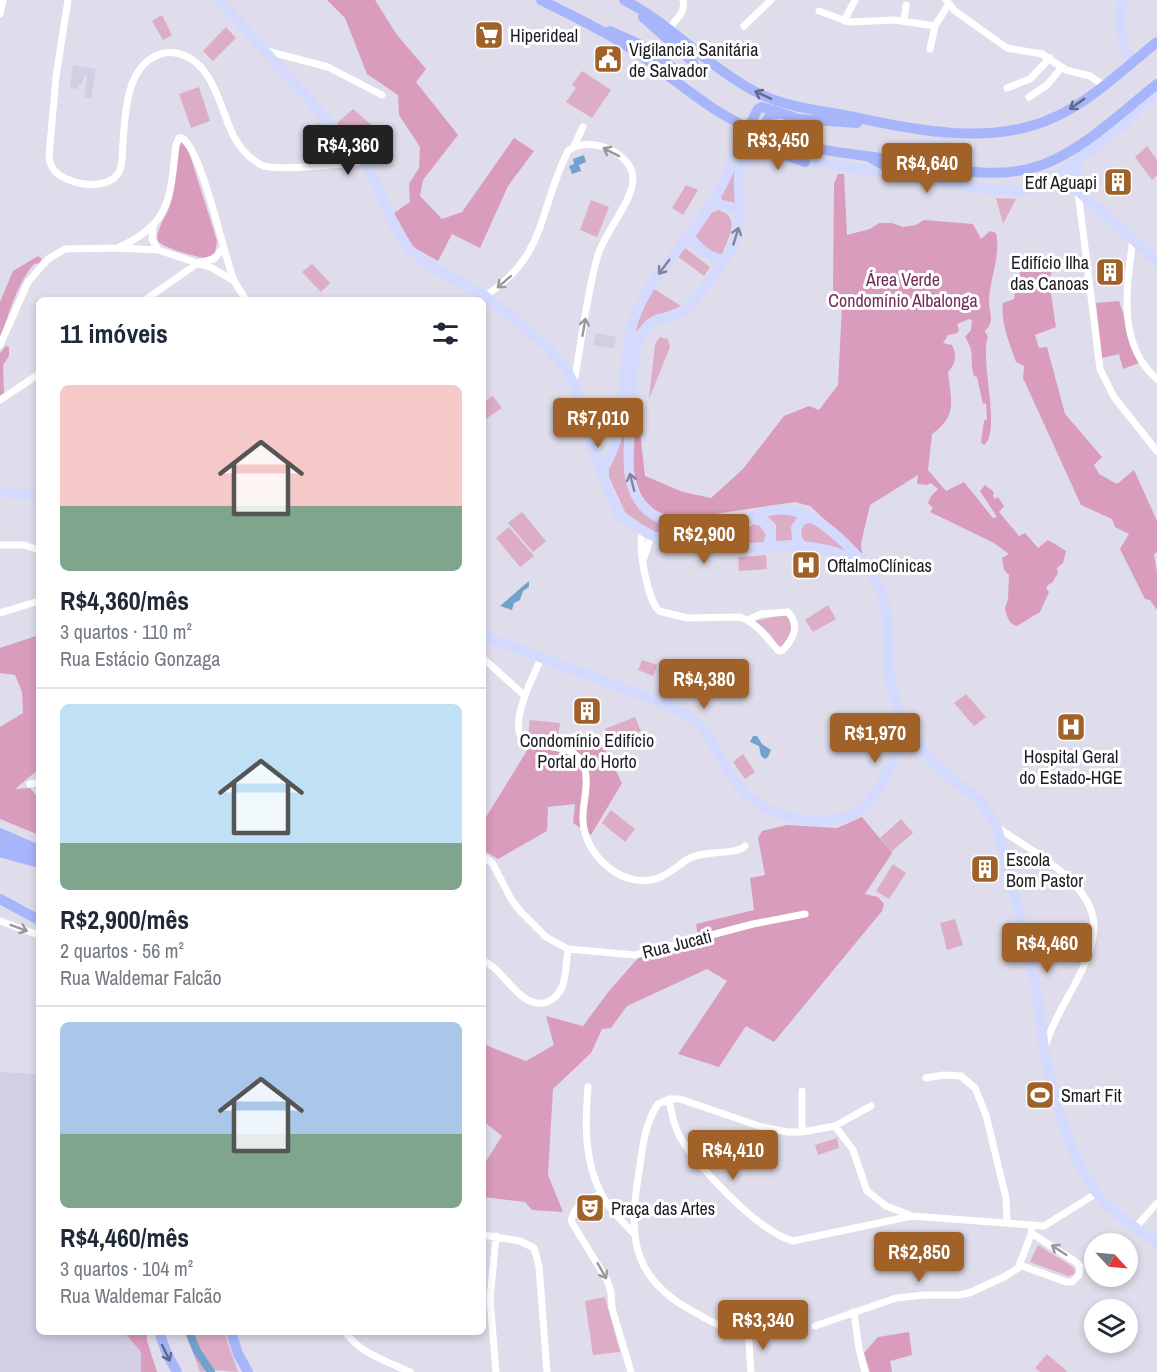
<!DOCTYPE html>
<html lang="pt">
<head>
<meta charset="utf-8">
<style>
  body { margin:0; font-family:"Archivo Narrow",sans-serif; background:#f6f6f7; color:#1f2937; height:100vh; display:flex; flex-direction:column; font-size:22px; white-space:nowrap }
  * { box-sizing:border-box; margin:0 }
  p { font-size:20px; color:#747a83 }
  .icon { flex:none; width:33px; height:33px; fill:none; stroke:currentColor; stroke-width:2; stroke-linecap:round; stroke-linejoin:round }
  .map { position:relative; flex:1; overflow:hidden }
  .panel { position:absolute; left:36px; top:297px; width:450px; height:1038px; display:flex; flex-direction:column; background:#fff; border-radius:9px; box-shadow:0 3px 9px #0003 }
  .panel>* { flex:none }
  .needle { width:39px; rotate:116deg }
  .controls { position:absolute; left:1084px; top:1233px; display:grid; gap:12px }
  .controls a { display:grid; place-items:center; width:54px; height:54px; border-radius:50%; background:#fff; box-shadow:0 3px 9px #0003; font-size:30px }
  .price { position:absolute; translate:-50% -51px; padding:0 14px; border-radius:6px; background:#a06228; color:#fff; font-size:20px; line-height:39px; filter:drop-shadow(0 2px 3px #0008) }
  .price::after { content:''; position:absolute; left:50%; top:36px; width:18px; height:14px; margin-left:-9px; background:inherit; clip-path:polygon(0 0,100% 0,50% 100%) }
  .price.active { background:#222; color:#fff }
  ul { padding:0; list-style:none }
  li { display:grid; align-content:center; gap:12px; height:318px; padding:0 24px }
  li+li { border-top:2px solid #e0e1e3 }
  li span { display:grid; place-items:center; height:186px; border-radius:9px; color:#555 }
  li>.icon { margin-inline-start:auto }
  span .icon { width:108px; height:108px; fill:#fffc; stroke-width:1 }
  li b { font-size:26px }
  h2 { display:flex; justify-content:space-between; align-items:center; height:72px; padding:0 24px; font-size:26px }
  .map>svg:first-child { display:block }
  .built { fill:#d3cee4 }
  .green { fill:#ddadc6 }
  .forest { fill:#d99cbc }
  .water { fill:#71a1ce }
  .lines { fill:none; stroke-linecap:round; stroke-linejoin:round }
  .canal { stroke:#71a1ce; stroke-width:8 }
  .street { stroke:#fff; stroke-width:7 }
  .secondary { stroke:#d3dafd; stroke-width:10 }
  .primary { stroke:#a7b5fb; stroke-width:10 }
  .oneway { stroke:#62688e }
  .oneway2 { stroke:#99989b }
  .oneway3 { stroke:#81849a }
  .labels { text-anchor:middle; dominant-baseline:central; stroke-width:6; stroke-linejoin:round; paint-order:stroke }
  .poi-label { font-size:18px; fill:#1c1b20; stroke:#fff; text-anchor:start }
  .park-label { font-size:18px; fill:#742c58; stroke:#fff }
  .street-label { font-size:18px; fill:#1c1b20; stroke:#fff }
</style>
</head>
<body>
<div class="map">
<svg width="1157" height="1372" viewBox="0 0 1157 1372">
  <rect width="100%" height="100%" fill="#dfdceb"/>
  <!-- built -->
  <path class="built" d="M73,65l23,4 -5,30 -7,-2 3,-21h-3l-2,9 -3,-1 -1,5 -8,-1z
    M596,333l20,4 -2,11 -21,-3z
    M0,1072l39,2v258h103l-1,40h-141z"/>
  <!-- green -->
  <path class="green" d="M162,15l10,20 -9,5 -11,-19z
    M226,27l10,11 -23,23 -10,-10z
    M582,71l29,19 -19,28 -26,-16 10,-14 -4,-3z
    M199,87l11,34 -19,7 -12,-34z
    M353,109l24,21 -20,16 -20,-23z
    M745,145l19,7h-16c-18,15 -13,36 -13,58l-13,-10 -2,-4z
    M1147,146l10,14v16l-5,4 -17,-23z
    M686,185l12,5 -15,25 -11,-7z
    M996,198l20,1 -13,25z
    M591,200l18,7 -12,30 -17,-7z
    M718,210c24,6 10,29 4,44h-9l-19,-15 17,-26z
    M685,248l25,19 -6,9 -27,-20z
    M312,264l18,19 -9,9 -19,-20z
    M653,288l28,18 -33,14 -16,15z
    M660,337l8,2 2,8 -21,52 6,-55z
    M493,396l9,12 -19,13v-19z
    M624,424l1,54 40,47 14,4 58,-5 -16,10 -24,5 -30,1 -26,-12 -16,-16 -16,-35v-12z
    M522,512l24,29 -13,11 -25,-29z
    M801,513l-8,11 1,16 -18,1v-16l-10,-10z
    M809,522l7,2 32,27 -44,-10c-5,-8 -6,-16 5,-19z
    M754,524l6,2 6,9 -3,9 -43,3z
    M509,527l25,29 -14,11 -24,-29z
    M766,555l1,14 -28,2 -1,-14z
    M828,605l8,14 -23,13 -8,-12z
    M786,614c11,13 3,24 -6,35l-10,-15 -15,-13z
    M642,660l15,5 -4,11 -15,-6z
    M966,694l20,23 -12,9 -20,-23z
    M635,717l6,14 -30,13 -6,-15z
    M530,720l30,3 -2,15 -30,-3z
    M743,754l12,18 -10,7 -12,-17z
    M611,810l24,19 -10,13 -23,-19z
    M901,819l12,14 -22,19 -11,-14z
    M893,864l13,9 -17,26 -13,-8z
    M955,919l8,26 -16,5 -7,-27z
    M837,1138l2,10 -21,7 -3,-10z
    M597,1200l5,10 -25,11 -2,-6 9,-10z
    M1038,1245l35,22 2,5 -2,3 -5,1 -38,-14z
    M605,1297l15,55 -27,3 -8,-54z
    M185,1332h39l14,40 -23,-2 -15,2z
    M1047,1354l20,17 -1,1h-26l-5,-4z"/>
  <!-- forest -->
  <path class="forest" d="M327,0h48l22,35 29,34 -10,13 42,53 -35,45 -3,16 22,23 20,-7 52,-74 20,13 -26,35 -28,62 -28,-14 -14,27 -25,-14 -19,-34 16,-11 -1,-18 10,-16 1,-21 -21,-32 -1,-20 -31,-21 -22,-56z
    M181,142l7,7 29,92 -2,12 -9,5c-8,0 -45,-11 -48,-17 -4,-8 11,-29 13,-39 6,-18 2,-43 10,-60z
    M838,174h6l3,61 23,-6 9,-6h13l11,4 13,-2 8,-5 49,4 8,15 9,-8 6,2c5,23 -6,44 -7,67 -1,11 7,21 -4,31l3,6c-9,21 14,95 -4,108l-3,-3 3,-21 3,-2 -1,-16 -3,1 -6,-27 -3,-1c-6,-19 3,-20 -9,-39l6,-7 1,-10 -3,-1 -12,5 2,6 -2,3 -9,2 -5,8 9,2c5,10 4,19 -4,27 3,29 10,43 -16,62l-4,36 18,21 18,-9 29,36 4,-1 -17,-26 5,-6 9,7 -1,4 2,3 3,-2 6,9 -5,6 20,24 6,-3 13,15 10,-8 18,11 -3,12 -6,5 1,5 -6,10 -3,1 -3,4 3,4 -9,20 -23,14c-9,-2 -10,-10 -12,-18l3,-9 1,-24 -5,-5 -2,-12 7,-4 -15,-11 -64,-31 3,-4 -5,-5 3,-7 7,-7 -7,-6 -4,2 -10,-1 1,-9 -48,30 -9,38 1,11 -52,-48 -15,-4 -114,17 -24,-7 -15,-14 -9,-25v-33l6,-17 6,53 38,16 28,6 32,-29 41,-53 25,-10 10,4 19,-25 4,-79 -9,-14 1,-108z
    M38,256l4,3 -3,4 -5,1c-18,21 -24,48 -34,74v-36l13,-31z
    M1047,256l6,10 -4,15 7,46 -21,8 4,13 8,-1 18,67 37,43 -8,8 5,9 18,10 17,-14 23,51v31l-3,2 3,19v37l-7,-10 -5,-1 -25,-50 9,-15 -14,-7 -3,-8 -31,-14 -58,-127 1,-12 -8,-4c-6,-18 -16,-40 -13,-59l11,-4c3,-26 6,-37 33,-43z
    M1119,301l20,62 -16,6 -4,-15 -17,4 -6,-55z
    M6,346l3,1v9l-6,9 1,30 -4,2v-44z
    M36,636l3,8v125l-24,20 15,-1 9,11v36l-39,-16v-92l23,-14 -1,-21 -7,-17 -15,-2v-25z
    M562,740h38l22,43 -31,52 -18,-12 2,-19 -27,3 -1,24 -49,28 -15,-9v-28l45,-73z
    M862,817l30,36 -27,41 13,3 6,7 -2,7 -108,131 -28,-16 -27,41 -41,-13 49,-73 -20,-12 -80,37 -16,22 -9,1 -11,24 -38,36 -5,86 15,37 -31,-2 -7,-8 -42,-5v-31l19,-30 -19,-15v-77l43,17 28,-16 -8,-29 37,10 26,-35 29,-33 61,-16 -3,-18 58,-14 -4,-32 15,-3 -7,-37 4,-7 25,-6 50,3z
    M124,1332h23v9l10,31h-16v-20z
    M909,1332l3,23 -22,6 2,11h-22l-6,-19 14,-16z"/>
  <!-- water -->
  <path class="water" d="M320,124l19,20 -11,8 -7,-5v-10l-7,-8z
    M584,155l2,7 -7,3 2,6 -9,3 -3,-8 5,-2 -1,-5z
    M872,276l20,3 3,3 -5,5 -19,-3 -3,-3z
    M529,581v6l-6,4 -3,9 -6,3 -2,7 -12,-4z
    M753,736h4l5,8 9,6 -3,7 -3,2 -4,-3 -2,-10 -9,-4z"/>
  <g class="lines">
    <!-- canal -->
    <path class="canal" d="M189,1332l8,19 14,21"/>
    <!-- street -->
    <path class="street" d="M68,0l-12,77 -7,79c1,11 7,19 18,23 15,7 44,10 53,-9 3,-8 2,-18 3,-27 2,-28 3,-76 35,-88 6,-3 12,-3 18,-2 37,7 43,53 57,82 6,12 16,23 28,30 13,7 85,-1 103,-4
      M946,0l9,11 52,37 35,6 24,16 24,6 13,9
      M819,11l30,11 46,-2 40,6
      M0,14l3,-14
      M844,21l11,-21
      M904,21l2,-16
      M744,26l27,-26
      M668,29c8,-9 18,-17 15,-29
      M930,49l5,-23 13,-21
      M267,51l61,16 54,28
      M1007,88l23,-9 20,-21
      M1029,97l18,-12 15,-18
      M574,146l9,-19
      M333,163l8,-3 10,-14
      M1078,191l22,178 14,28 43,54
      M153,227l-1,12 6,11
      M1133,239c-6,46 -17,105 24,140
      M117,248c54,-23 53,-50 59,-103l3,-7h3c20,13 41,113 51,140 3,7 8,14 12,20
      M485,296c63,-41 53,-86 83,-145 21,-17 67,2 65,30 -2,22 -28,51 -35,74 -12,41 -16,85 -24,127
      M145,300l53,-37 16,-4 9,-11
      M0,345l28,-63 20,-23 17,-10 52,-1 41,2 54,18 22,13
      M0,400l39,-26
      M643,532c-6,14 5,69 16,79l28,7 53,-1c19,7 26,21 39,34l4,-1c11,-12 17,-24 5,-38l-27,2 -13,6
      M0,545h24l15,5
      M644,558l7,-22
      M0,613l39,-12
      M483,658l42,38
      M541,658c-8,20 -26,52 -22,74 5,22 54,5 65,34 6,18 -2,37 -1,55 2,36 42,71 78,56 10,-5 18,-12 27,-18 17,-10 47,-3 57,-13
      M30,784l9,-1
      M998,828c31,21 96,55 96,98 0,16 -7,34 -14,48 -11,23 -27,46 -34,70
      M483,856l10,8 18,35 10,13 25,25 22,12 67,6 118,-31 52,-10
      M0,921l39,14
      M483,961c22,8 37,50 64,41 21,-8 18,-34 21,-53
      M926,1078l17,-3 18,1 14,12 11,27 20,83 1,25
      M588,1087c-3,37 -4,73 13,106 7,15 21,28 32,40
      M669,1099c2,13 4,24 10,36 17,31 80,97 114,106l119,-25 132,10 53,-33
      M835,1126l18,24 14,41 19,15 24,9
      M802,1132v-41
      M601,1194c-15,5 -26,10 -30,27l36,59 4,12 1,16 19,64
      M1136,1227l21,-24
      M483,1235l37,6 14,7 5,18 8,106
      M496,1236l-6,63 6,73
      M1020,1265l46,17h6l7,-7 1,-9 -4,-4 -45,-29
      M854,1312l5,37 6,23
      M815,1326l81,-28 28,-3h35l10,-2 35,-16 14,-9 13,-33 1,-10
      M748,1329l3,43
      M798,1329c-20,0 -44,3 -64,0 -14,-2 -26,-9 -38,-16 -60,-31 -69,-71 -58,-134 4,-25 5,-53 20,-75l11,-5h11l82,28 25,5h15l33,-6 36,-20
      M345,1332c16,22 41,29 65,40"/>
    <!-- secondary -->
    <path class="secondary" d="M219,0l145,161 14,26 15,37 16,25 16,14 60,33 21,16 40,34 20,22 8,16 19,66 26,67
      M1122,0c-3,20 -2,45 10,62
      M1045,184l12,-1 21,8 79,70
      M1078,191l-3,-16 4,-16
      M710,205h13l17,4
      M689,235c10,14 18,22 35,25
      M602,471c32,-48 14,-108 35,-160 15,-36 46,-65 68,-97 18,-26 30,-58 43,-86
      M0,492l39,4
      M616,511c30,26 60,41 101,29 14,-3 24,-16 36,-23 40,-22 77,9 104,39 13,15 26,35 29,55 5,36 -3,58 11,94 9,20 18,38 33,54 21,22 54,38 66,67 6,15 8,32 12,46 12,43 23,86 30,129 3,16 4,32 6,48 8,45 25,106 52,143 15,20 41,36 61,51
      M753,517c17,7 22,14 13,31
      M747,519c-13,4 -27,4 -40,5 -37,1 -69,-4 -77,-47 -4,-21 1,-46 2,-68 1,-20 -1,-54 8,-72 13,-24 23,-15 41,-25 12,-7 44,-51 51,-64 6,-12 8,-26 8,-40 0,-24 -10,-56 27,-53l220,34 32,2 26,-7 22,-15 56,-44 34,-35
      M665,548c58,13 147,-22 195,18
      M803,548l-6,-9 -1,-11 6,-8 9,-3
      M483,636l180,67c11,5 22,10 32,18 23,20 29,53 52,74 28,24 84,37 115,13 14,-12 21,-30 30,-46 5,-10 14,-20 17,-32"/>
    <!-- primary -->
    <path class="primary" d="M541,0c31,16 63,30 92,50 42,29 80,65 129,84 47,18 101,20 151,29 43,7 87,17 129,2 41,-15 81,-54 115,-81
      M624,0c47,24 83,66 130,91 32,17 66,19 100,26 63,14 140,29 201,0 36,-16 71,-50 102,-75
      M610,31l29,13 40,28 7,3 5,-2 4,-5 -2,-6 -50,-45
      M748,128l10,-19 4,-2 37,12 58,4
      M753,132c16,17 31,23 52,30
      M773,138l-5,-7 -2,-9 4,-7 8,-1
      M871,158l31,18 32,-8
      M0,833l39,17
      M0,842l23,9 13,1
      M0,852l39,11
      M0,899l39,21
      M159,1332l8,22 10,18
      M231,1332l7,22 10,18"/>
  </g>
  <!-- one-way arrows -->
  <defs><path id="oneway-shaft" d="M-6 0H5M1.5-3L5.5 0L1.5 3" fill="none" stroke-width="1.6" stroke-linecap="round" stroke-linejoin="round" transform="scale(1.5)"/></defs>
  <g class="oneway">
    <use href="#oneway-shaft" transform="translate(763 95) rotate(-155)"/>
    <use href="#oneway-shaft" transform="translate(1077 104) rotate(145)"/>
    <use href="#oneway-shaft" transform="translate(166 1353) rotate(64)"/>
  </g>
  <g class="oneway2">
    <use href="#oneway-shaft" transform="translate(611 152) rotate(-153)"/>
    <use href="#oneway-shaft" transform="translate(504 282) rotate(139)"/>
    <use href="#oneway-shaft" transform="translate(584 327) rotate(-80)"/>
    <use href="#oneway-shaft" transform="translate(19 928) rotate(20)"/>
    <use href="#oneway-shaft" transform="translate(1059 1250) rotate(-147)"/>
    <use href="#oneway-shaft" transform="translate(602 1271) rotate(61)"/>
  </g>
  <g class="oneway3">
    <use href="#oneway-shaft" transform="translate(736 236) rotate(-73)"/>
    <use href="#oneway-shaft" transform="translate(664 267) rotate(127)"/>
    <use href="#oneway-shaft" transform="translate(632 482) rotate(-104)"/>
  </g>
  <!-- icons -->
  <defs>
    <g id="supermarket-square" transform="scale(1.5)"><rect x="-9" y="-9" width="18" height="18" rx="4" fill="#a06228" stroke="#fff"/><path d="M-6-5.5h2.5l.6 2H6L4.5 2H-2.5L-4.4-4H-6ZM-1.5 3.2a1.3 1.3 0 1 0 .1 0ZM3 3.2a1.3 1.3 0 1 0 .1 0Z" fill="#fff"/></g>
    <g id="civic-square" transform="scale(1.5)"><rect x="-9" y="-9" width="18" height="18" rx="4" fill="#a06228" stroke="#fff"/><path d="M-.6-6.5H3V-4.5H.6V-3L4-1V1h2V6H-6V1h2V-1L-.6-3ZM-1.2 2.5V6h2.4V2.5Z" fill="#fff"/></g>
    <g id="building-square" transform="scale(1.5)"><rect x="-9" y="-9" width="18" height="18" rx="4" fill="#a06228" stroke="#fff"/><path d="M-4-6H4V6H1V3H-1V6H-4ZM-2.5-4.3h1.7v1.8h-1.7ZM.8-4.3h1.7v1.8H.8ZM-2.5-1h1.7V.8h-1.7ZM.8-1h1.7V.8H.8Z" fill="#fff"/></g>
    <g id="hospital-square" transform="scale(1.5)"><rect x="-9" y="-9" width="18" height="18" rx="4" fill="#a06228" stroke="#fff"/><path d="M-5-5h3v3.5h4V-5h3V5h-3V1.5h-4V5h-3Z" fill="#fff"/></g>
    <g id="stadium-square" transform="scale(1.5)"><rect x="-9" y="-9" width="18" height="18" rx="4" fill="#a06228" stroke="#fff"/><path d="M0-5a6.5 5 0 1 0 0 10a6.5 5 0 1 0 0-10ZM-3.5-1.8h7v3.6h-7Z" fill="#fff"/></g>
    <g id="theatre-square" transform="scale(1.5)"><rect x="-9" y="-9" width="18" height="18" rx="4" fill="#a06228" stroke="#fff"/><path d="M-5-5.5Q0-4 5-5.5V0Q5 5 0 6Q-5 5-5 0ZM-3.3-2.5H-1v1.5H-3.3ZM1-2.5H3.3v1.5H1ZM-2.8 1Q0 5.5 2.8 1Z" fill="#fff"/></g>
  </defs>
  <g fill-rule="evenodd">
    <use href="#supermarket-square" x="489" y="35"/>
    <use href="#civic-square" x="608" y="59"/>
    <use href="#building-square" x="1118" y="182"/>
    <use href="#building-square" x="1110" y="272"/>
    <use href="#hospital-square" x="806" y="565"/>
    <use href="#building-square" x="587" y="711"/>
    <use href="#hospital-square" x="1071" y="727"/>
    <use href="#building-square" x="985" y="869"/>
    <use href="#stadium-square" x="1040" y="1095"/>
    <use href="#theatre-square" x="590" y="1208"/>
  </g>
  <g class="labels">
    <!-- poi labels -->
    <g class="poi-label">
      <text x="510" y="35">Hiperideal</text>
      <text x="629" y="49">Vigilancia Sanitária<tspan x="629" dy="21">de Salvador</tspan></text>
      <text x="1097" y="182" text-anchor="end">Edf Aguapi</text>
      <text x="1089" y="262" text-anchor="end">Edifício Ilha<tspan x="1089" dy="21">das Canoas</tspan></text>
      <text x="827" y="565">OftalmoClínicas</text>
      <text x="587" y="740" text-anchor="middle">Condomínio Edifício<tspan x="587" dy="21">Portal do Horto</tspan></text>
      <text x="1071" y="756" text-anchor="middle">Hospital Geral<tspan x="1071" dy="21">do Estado-HGE</tspan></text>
      <text x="1006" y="859">Escola<tspan x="1006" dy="21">Bom Pastor</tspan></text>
      <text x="1061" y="1095">Smart Fit</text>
      <text x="611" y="1208">Praça das Artes</text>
    </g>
    <!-- park labels -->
    <g class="park-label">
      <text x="903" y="279">Área Verde<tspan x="903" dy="21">Condomínio Albalonga</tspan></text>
    </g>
    <!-- street labels -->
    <g class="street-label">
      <text transform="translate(677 944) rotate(-14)">Rua Jucati</text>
    </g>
  </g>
</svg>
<div class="controls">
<a><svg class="needle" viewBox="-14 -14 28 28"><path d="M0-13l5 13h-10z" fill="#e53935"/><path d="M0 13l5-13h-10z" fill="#747a83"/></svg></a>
<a><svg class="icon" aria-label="layers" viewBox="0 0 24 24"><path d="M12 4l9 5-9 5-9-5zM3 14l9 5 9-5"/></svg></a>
</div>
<b class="price" style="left:778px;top:171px">R$3,450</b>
<b class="price active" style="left:348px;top:176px">R$4,360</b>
<b class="price" style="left:927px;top:194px">R$4,640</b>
<b class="price" style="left:598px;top:449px">R$7,010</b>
<b class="price" style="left:704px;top:565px">R$2,900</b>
<b class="price" style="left:704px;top:710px">R$4,380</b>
<b class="price" style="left:875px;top:764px">R$1,970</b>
<b class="price" style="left:1047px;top:974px">R$4,460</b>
<b class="price" style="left:733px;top:1181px">R$4,410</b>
<b class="price" style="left:919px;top:1283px">R$2,850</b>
<b class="price" style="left:763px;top:1351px">R$3,340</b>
<section class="panel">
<h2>11 imóveis<svg class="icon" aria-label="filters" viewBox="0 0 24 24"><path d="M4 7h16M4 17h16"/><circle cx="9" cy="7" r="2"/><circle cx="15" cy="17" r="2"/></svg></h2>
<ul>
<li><span style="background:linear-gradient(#f6c9c9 65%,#7fa58c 0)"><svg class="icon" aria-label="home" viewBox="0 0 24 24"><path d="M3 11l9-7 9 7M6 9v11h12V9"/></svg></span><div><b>R$4,360/mês</b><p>3 quartos · 110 m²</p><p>Rua Estácio Gonzaga</p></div></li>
<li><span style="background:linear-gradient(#bfe0f5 75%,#7fa58c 0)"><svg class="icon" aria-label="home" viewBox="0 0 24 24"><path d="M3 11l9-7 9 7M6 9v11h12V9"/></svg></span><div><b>R$2,900/mês</b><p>2 quartos · 56 m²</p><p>Rua Waldemar Falcão</p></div></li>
<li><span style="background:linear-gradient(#a9c7e8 60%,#7fa58c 0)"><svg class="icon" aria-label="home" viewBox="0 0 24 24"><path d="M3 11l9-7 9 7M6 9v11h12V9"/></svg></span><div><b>R$4,460/mês</b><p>3 quartos · 104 m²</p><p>Rua Waldemar Falcão</p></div></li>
</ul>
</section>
</div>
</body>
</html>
